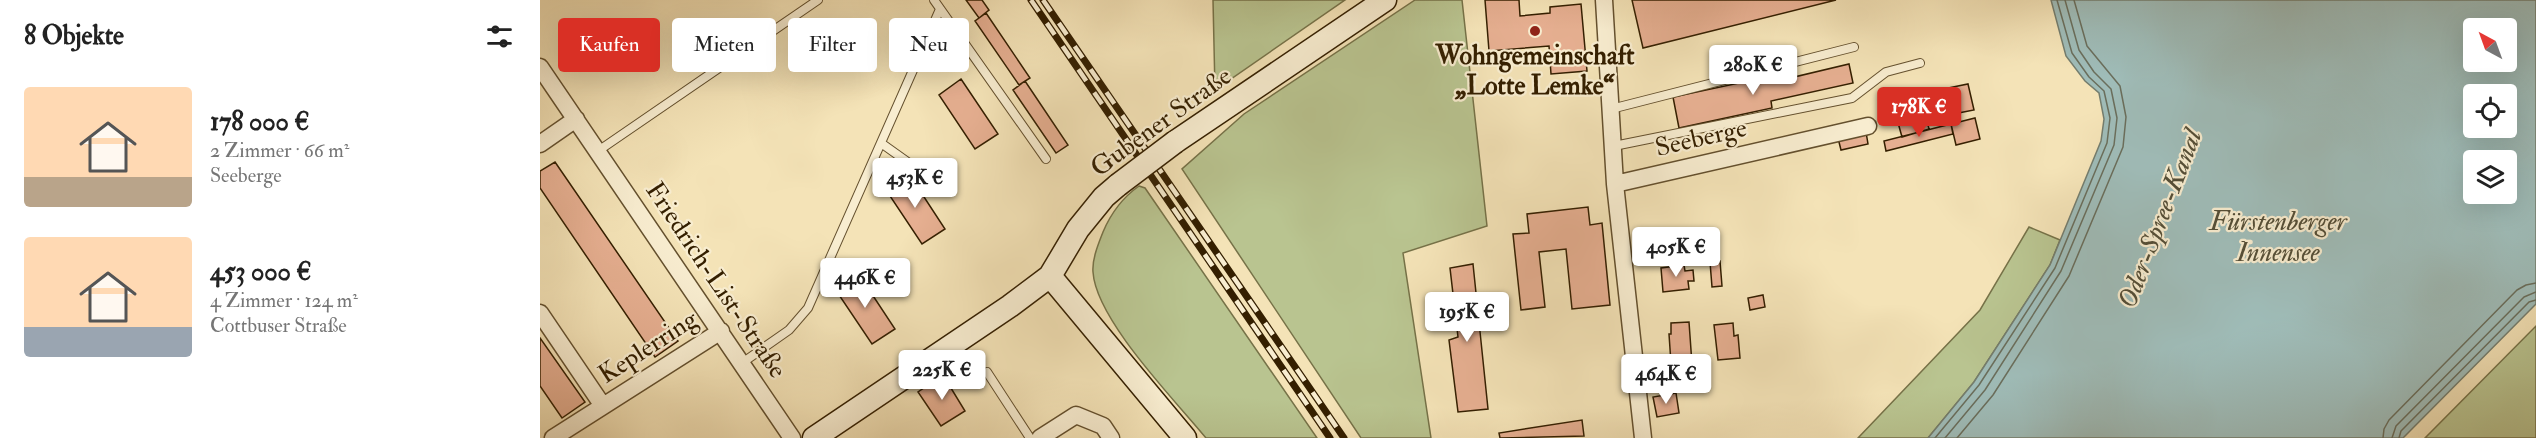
<!DOCTYPE html>
<html lang="de">
<head>
<meta charset="utf-8">
<style>
  body { margin:0; font-family:"IM FELL Double Pica",serif; background:#f6f6f6; color:#222; height:100vh; display:flex; flex-direction:column; font-size:22px; white-space:nowrap }
  * { box-sizing:border-box; margin:0 }
  p { font-size:20px; color:#767676 }
  .icon { flex:none; width:33px; height:33px; fill:none; stroke:currentColor; stroke-width:2; stroke-linecap:round; stroke-linejoin:round }
  .map { position:relative; flex:1; overflow:hidden }
  .details { display:flex; flex-direction:column; background:#fff; width:540px }
  .details>* { flex:none }
  .top-card { position:absolute; left:18px; top:18px; width:570px; height:54px; display:flex; gap:12px }
  .needle { width:39px; rotate:319deg }
  .buttons { position:absolute; left:1923px; top:18px; display:grid; gap:12px }
  .buttons a { display:grid; place-items:center; width:54px; height:54px; border-radius:6px; background:#fff; box-shadow:0 6px 24px #0002; font-size:30px }
  .price { position:absolute; translate:-50% -51px; padding:0 14px; border-radius:6px; background:#fff; color:#222; font-size:20px; line-height:39px; filter:drop-shadow(0 2px 3px #0008) }
  .price::after { content:''; position:absolute; left:50%; top:36px; width:18px; height:14px; margin-left:-9px; background:inherit; clip-path:polygon(0 0,100% 0,50% 100%) }
  .price.active { background:#d93025; color:#fff }
  ul { padding:0; list-style:none }
  li { display:flex; align-items:center; gap:18px; height:150px; padding:0 24px }
  li span { display:grid; place-items:center; flex:none; width:168px; height:120px; border-radius:6px; color:#555 }
  li>.icon { margin-inline-start:auto }
  span .icon { width:72px; height:72px; fill:#fffc; stroke-width:1 }
  li b { font-size:26px }
  h2 { display:flex; justify-content:space-between; align-items:center; height:72px; padding:0 24px; font-size:26px }
  .tag { padding:0 21px; border-radius:6px; background:#fff; box-shadow:0 6px 24px #0002; font-size:21px; line-height:54px }
  .tag.active { background:#d93025; color:#fff }
  main { display:flex; flex:1; min-height:0 }
  .map>svg:first-child { display:block }
  .green { fill:#b9c490; stroke:#767248; stroke-width:1.5 }
  .water { fill:#9fbcb8; stroke:#747d6e; stroke-width:1.5; fill-rule:evenodd }
  .lines { fill:none; stroke-linecap:round; stroke-linejoin:round }
  .shore { stroke:#6a6e5c; stroke-width:1.5 }
  .building { fill:#e6af91; stroke:#341f00; stroke-width:1.5 }
  .lane-casing { stroke:#64502e; stroke-width:10 }
  .street-casing { stroke:#64502e; stroke-width:19 }
  .secondary-casing { stroke:#341f00; stroke-width:25 }
  .lane { stroke:#f8edd0; stroke-width:8 }
  .street { stroke:#f8edd0; stroke-width:16 }
  .secondary { stroke:#f8edd0; stroke-width:22 }
  .rail-casing { stroke:#341f00; stroke-width:7 }
  .rail { stroke:#f8edd0; stroke-width:4.5; stroke-dasharray:14; stroke-linecap:butt }
  .secondary-bridge-casing { stroke:#341f00; stroke-width:25; stroke-linecap:butt }
  .secondary-bridge { stroke:#f8edd0; stroke-width:22 }
  .poi-dot { fill:#8f2418; stroke:#f8edd0; stroke-width:2 }
  .labels { text-anchor:middle; dominant-baseline:central; stroke-width:4.5; stroke-linejoin:round; paint-order:stroke }
  .poi-label { font-size:26px; font-weight:bold; fill:#341f00; stroke:#f8edd0 }
  .street-label { font-size:26px; fill:#341f00; stroke:#f8edd0 }
  .water-label { font-size:27px; font-style:italic; fill:#544e37; stroke:#f8edd0 }
</style>
</head>
<body>
<main>
<section class="details">
<h2>8 Objekte<svg class="icon" aria-label="filters" viewBox="0 0 24 24"><path d="M4 7h16M4 17h16"/><circle cx="9" cy="7" r="2"/><circle cx="15" cy="17" r="2"/></svg></h2>
<ul>
<li><span style="background:linear-gradient(#ffd9b3 75%,#b9a48a 0)"><svg class="icon" aria-label="home" viewBox="0 0 24 24"><path d="M3 11l9-7 9 7M6 9v11h12V9"/></svg></span><div><b>178 000 €</b><p>2 Zimmer · 66 m²</p><p>Seeberge</p></div></li>
<li><span style="background:linear-gradient(#ffd9b3 75%,#9aa5b1 0)"><svg class="icon" aria-label="home" viewBox="0 0 24 24"><path d="M3 11l9-7 9 7M6 9v11h12V9"/></svg></span><div><b>453 000 €</b><p>4 Zimmer · 124 m²</p><p>Cottbuser Straße</p></div></li>
</ul>
</section>
<div class="map">
<svg width="1996" height="438" viewBox="0 0 1996 438">
  <rect width="100%" height="100%" fill="#f4e3b7"/>
  <filter id="stains"><feTurbulence type="fractalNoise" baseFrequency=".00333" numOctaves="4"/><feColorMatrix values="0 0 0 0 .2 0 0 0 0 .09 0 0 0 0 .02 0 0 0 .5 -.17"/></filter>
  <radialGradient id="worn" r=".72"><stop offset=".6" stop-color="#630" stop-opacity="0"/><stop offset="1" stop-color="#630" stop-opacity=".3"/></radialGradient>
  <!-- green -->
  <path class="green" d="M673,0h132l-130,90z
    M875,0h47l25,226 -84,27 28,185h-70l-179,-269 62,-55z
    M599,186l6,2 172,250h-111c-31,-38 -110,-118 -113,-166 -1,-13 5,-27 10,-40 8,-19 19,-34 36,-46z
    M1489,227l31,13 -10,25 -76,117 -46,56h-70l122,-128z
    M1996,326v112h-111z"/>
  <!-- water -->
  <path class="water" d="M1511,0h485v304l-133,134h-475l46,-56 76,-117 51,-124 3,-22 -5,-26 -14,-12 -19,-25zM1934,28h32v34h-32zM1934,94h32v34h-32zM1934,160h32v34h-32z"/>
  <g class="lines">
    <!-- shore -->
    <path class="shore" d="M1395,438l44,-53 76,-117 52,-125 3,-25 -6,-27 -15,-14 -17,-24 -15,-53
      M1405,438l40,-48 76,-119 53,-126 3,-27 -6,-29 -17,-17 -15,-22 -14,-50
      M1417,438l36,-43 76,-119 54,-129 3,-30 -6,-31 -33,-40 -13,-46
      M1843,438l1,-9 5,-9 128,-130 9,-5 10,-2
      M1852,438l4,-12 128,-129 12,-5
      M1859,438l2,-7 128,-129 7,-2"/>
  </g>
  <!-- building -->
  <path class="building" d="M426,0h16l7,10 -10,8z
    M945,0h34l1,16 30,-3v-6l31,-3 6,67 -36,3 -2,-28 -60,5z
    M1092,0h204l-193,48z
    M446,13l44,65 -11,7 -44,-64z
    M1309,64l4,19 -82,18 1,7 -93,20 -6,-31 94,-20 2,6z
    M421,79l37,55 -23,15 -36,-54z
    M485,81l43,64 -12,8 -43,-63z
    M1428,84l6,26 -26,5 -5,-26z
    M1385,113l4,16 -27,8 -5,-18z
    M1435,118l5,21 -24,6 -5,-21z
    M1411,124l2,10 -67,17 -2,-10z
    M1326,132l2,12 -27,6 -3,-12z
    M15,162l123,179 -23,16 -115,-169v-17z
    M369,174l36,55 -23,15 -36,-54z
    M1048,207l2,18 12,-2 8,82 -38,4 -6,-60 -27,3 6,55 -24,3 -8,-76 16,-1 -2,-19z
    M1180,261l2,25 -10,1 -2,-25z
    M933,264l15,145 -30,3 -9,-72 9,-3 -8,-69z
    M1144,265l1,6 8,-1 1,11h-6l1,8 -26,3 -2,-24z
    M318,273l37,56 -23,15 -37,-55z
    M1223,295l2,12 -15,3 -2,-12z
    M1149,322l3,42 8,-1 1,13 -29,2 -3,-44h2v-11z
    M1193,323l1,13 4,-1 2,23 -22,2 -4,-35z
    M0,338l45,64 -23,16 -22,-32z
    M403,375l22,36 -24,15 -23,-34z
    M1136,393l3,20 -22,4 -4,-20z
    M1042,420l2,16 -84,2 -1,-5z"/>
  <g class="lines">
    <!-- lane casing -->
    <g class="lane-casing">
      <path id="lane" d="M394,0l112,159
        M1071,109l243,-62
        M341,143l28,20 32,3
        M1074,146l238,-48 34,-26 34,-9
        M58,151l220,-151
        M202,363l47,-33 19,-22 132,-299
        M447,372l43,66"/>
    </g>
    <!-- street casing -->
    <g class="street-casing">
      <path id="street" d="M1064,0l11,184 28,254
        M0,67l252,371
        M0,144l36,-25
        M1075,184l253,-58
        M0,313l63,93
        M13,438l168,-107
        M500,438l36,-23 27,11 8,12"/>
    </g>
    <!-- secondary casing -->
    <g class="secondary-casing">
      <path id="secondary" d="M635,142l210,-142
        M510,276l135,162
        M274,438l196,-132 40,-30 28,-47 26,-32 14,-12"/>
    </g>
    <!-- lane -->
    <use href="#lane" class="lane"/>
    <!-- street -->
    <use href="#street" class="street"/>
    <!-- secondary -->
    <use href="#secondary" class="secondary"/>
    <!-- rail casing -->
    <g class="rail-casing">
      <path id="rail" d="M491,0l299,438
        M503,0l301,438"/>
    </g>
    <!-- rail -->
    <use href="#rail" class="rail"/>
    <!-- secondary-bridge casing -->
    <g class="secondary-bridge-casing">
      <path id="secondary-bridge" d="M578,185l57,-43"/>
    </g>
    <!-- secondary-bridge -->
    <use href="#secondary-bridge" class="secondary-bridge"/>
  </g>
  <!-- markers -->
  <circle class="poi-dot" cx="995" cy="31" r="6"/>
  <g class="labels">
    <!-- poi labels -->
    <g class="poi-label">
      <text x="995" y="56">Wohngemeinschaft<tspan x="995" dy="30">„Lotte Lemke“</tspan></text>
    </g>
    <!-- street labels -->
    <g class="street-label">
      <text transform="translate(621 122) rotate(-36)">Gubener Straße</text>
      <text transform="translate(1161 138) rotate(-13)">Seeberge</text>
      <text transform="translate(176 280) rotate(56)">Friedrich-List-Straße</text>
      <text transform="translate(108 347) rotate(-33)">Keplerring</text>
    </g>
    <!-- water labels -->
    <g class="water-label">
      <text transform="translate(1620 219) rotate(-69)">Oder-Spree-Kanal</text>
      <text x="1738" y="221">Fürstenberger<tspan x="1738" dy="31">Innensee</tspan></text>
    </g>
  </g>
  <rect width="100%" height="100%" filter="url(#stains)"/>
  <rect width="100%" height="100%" fill="url(#worn)"/>
</svg>
<div class="buttons">
<a><svg class="needle" viewBox="-14 -14 28 28"><path d="M0-13l5 13h-10z" fill="#e53935"/><path d="M0 13l5-13h-10z" fill="#767676"/></svg></a>
<a><svg class="icon" aria-label="locate" viewBox="0 0 24 24"><circle cx="12" cy="12" r="6"/><path d="M12 2v4M12 18v4M2 12h4M18 12h4"/></svg></a>
<a><svg class="icon" aria-label="layers" viewBox="0 0 24 24"><path d="M12 4l9 5-9 5-9-5zM3 14l9 5 9-5"/></svg></a>
</div>
<b class="price" style="left:1213px;top:96px">280K €</b>
<b class="price active" style="left:1379px;top:138px">178K €</b>
<b class="price" style="left:375px;top:209px">453K €</b>
<b class="price" style="left:1136px;top:278px">405K €</b>
<b class="price" style="left:325px;top:309px">446K €</b>
<b class="price" style="left:927px;top:343px">195K €</b>
<b class="price" style="left:402px;top:401px">225K €</b>
<b class="price" style="left:1126px;top:405px">464K €</b>
<div class="top-card">
<a class="tag active">Kaufen</a>
<a class="tag">Mieten</a>
<a class="tag">Filter</a>
<a class="tag">Neu</a>
</div>
</div>
</main>
</body>
</html>
